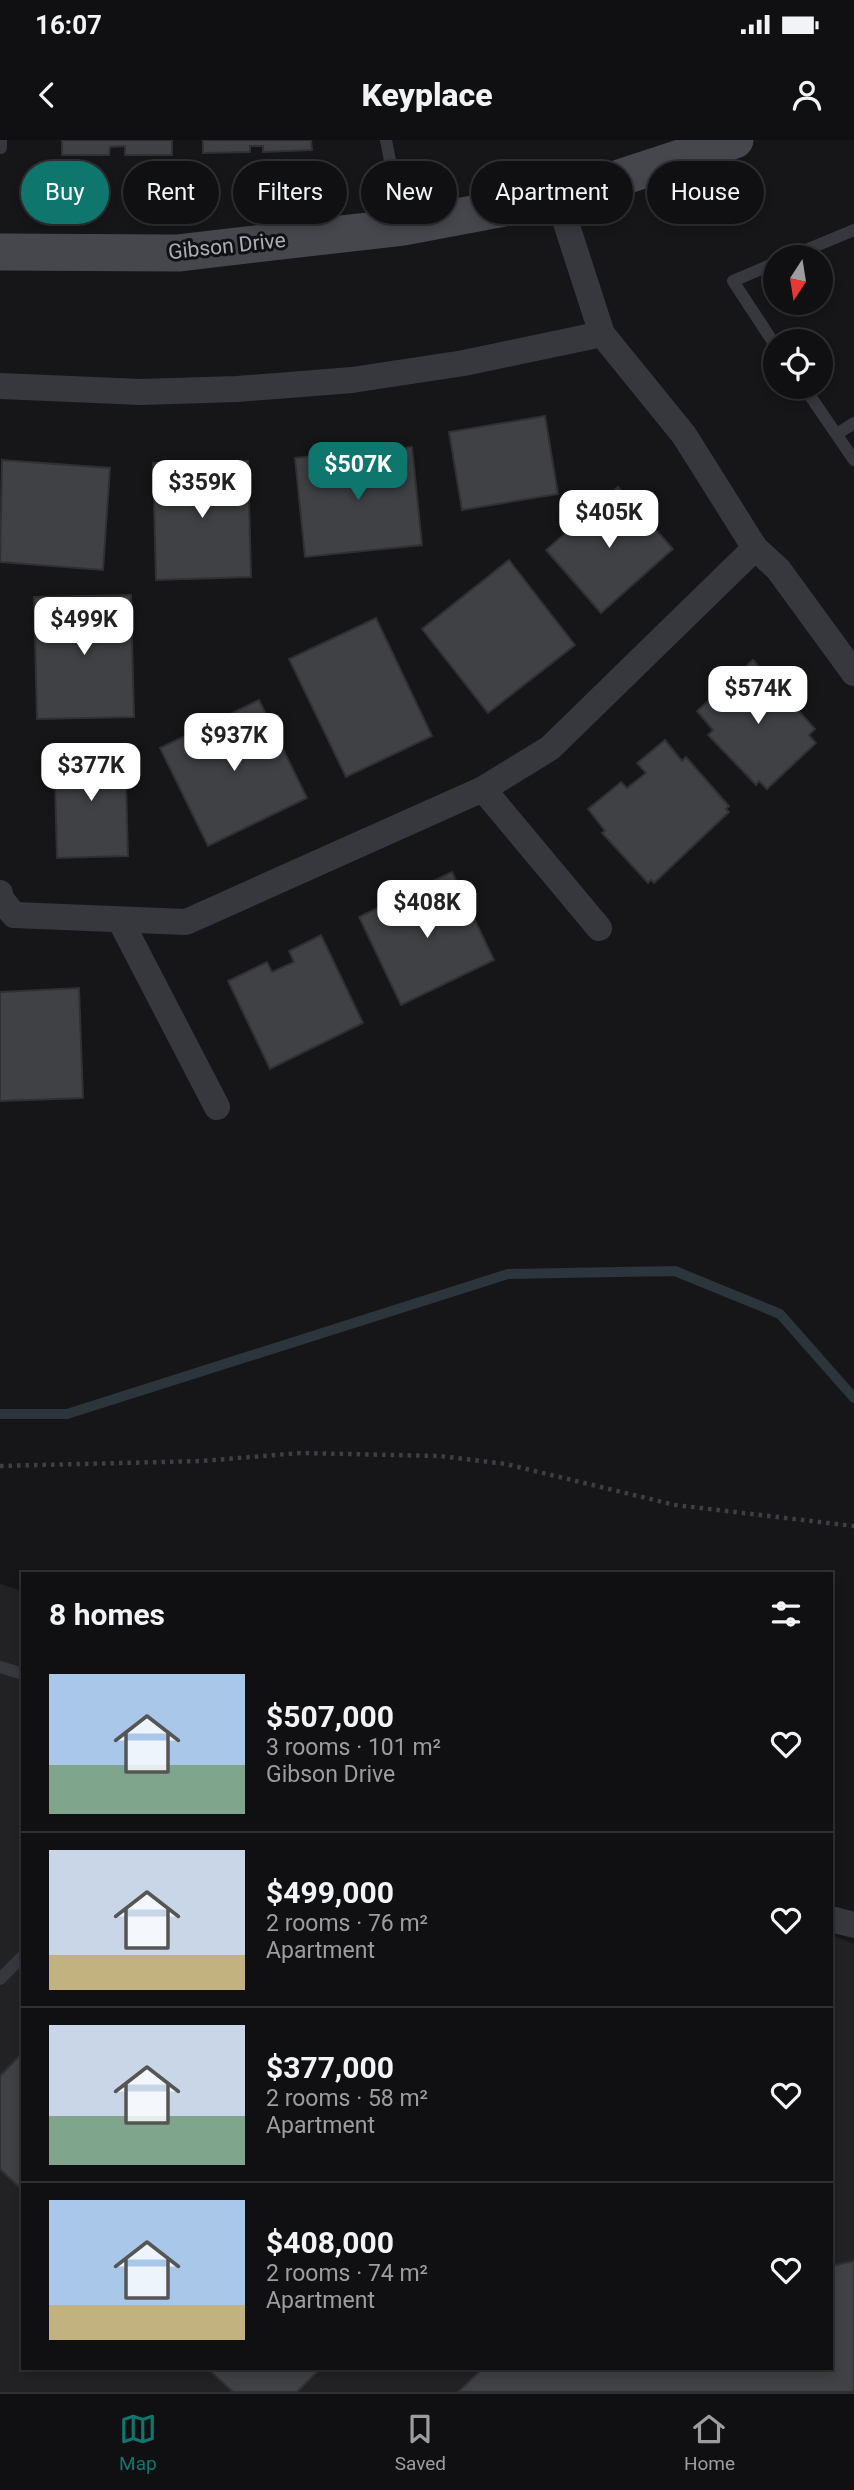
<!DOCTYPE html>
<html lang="en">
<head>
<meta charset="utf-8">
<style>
  body { margin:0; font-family:Roboto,sans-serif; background:#1e1e20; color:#f1f3f6; height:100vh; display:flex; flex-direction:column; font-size:26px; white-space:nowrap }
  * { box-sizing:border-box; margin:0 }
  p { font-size:23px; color:#9c9d9f }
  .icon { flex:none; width:38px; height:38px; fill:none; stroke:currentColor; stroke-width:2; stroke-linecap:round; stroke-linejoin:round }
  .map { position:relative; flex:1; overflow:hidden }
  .panel { position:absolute; left:21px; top:1432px; width:812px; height:798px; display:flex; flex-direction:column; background:#101012; border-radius:0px; box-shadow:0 4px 10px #0003,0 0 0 2px #303032 }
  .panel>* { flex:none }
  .banner { position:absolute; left:21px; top:21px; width:812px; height:63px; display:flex; gap:14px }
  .needle { width:46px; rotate:192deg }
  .fabs { position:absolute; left:763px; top:105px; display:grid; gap:14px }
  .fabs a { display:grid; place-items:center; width:70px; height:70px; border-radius:50%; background:#101012; box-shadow:0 4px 10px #0003,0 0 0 2px #303032; font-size:35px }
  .price { position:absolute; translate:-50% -60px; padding:0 16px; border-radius:14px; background:#fff; color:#222; font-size:23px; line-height:46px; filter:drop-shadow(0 2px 4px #0008) }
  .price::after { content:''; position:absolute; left:50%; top:42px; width:21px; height:16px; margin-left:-10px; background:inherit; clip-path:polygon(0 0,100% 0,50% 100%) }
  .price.current { background:#0f766e; color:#fff }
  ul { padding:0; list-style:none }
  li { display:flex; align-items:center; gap:21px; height:175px; padding:0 28px }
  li+li { border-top:2px solid #303032 }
  li span { display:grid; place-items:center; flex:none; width:196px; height:140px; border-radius:0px; color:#555 }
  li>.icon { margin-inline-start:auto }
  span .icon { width:84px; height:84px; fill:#fffc; stroke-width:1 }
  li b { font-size:30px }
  h2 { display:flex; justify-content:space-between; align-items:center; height:84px; padding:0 28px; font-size:30px }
  .tag { padding:0 24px; border-radius:32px; background:#101012; box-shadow:0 4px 10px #0003,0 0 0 2px #303032; font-size:24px; line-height:63px }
  .tag.current { background:#0f766e; color:#fff }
  .status { display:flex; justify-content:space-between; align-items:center; height:49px; padding:0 35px; background:#101012; direction:ltr }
  .status svg { height:19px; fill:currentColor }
  header { display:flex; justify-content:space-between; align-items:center; height:91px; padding:0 28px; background:#101012; font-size:32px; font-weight:800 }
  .dock { display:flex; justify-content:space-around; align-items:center; height:98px; border-top:2px solid #303032; background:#101012; font-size:19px; color:#9c9d9f }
  .dock a { display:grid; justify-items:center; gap:4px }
  .dock .current { color:#0f766e }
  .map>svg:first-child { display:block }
  .built { fill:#222225 }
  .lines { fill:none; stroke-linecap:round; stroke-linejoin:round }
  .stream { stroke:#2c353c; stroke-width:10 }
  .building { fill:#404145; stroke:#303034; stroke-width:2 }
  .path { stroke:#3d3f44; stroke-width:4.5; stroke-dasharray:3.5 5; stroke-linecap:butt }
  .lane { stroke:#37383d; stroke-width:12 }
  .street { stroke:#37383d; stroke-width:26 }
  .secondary { stroke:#45474d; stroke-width:37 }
  .labels { text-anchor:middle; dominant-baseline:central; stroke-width:6; stroke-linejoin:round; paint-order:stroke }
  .street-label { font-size:21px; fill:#a8adb8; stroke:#111113 }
</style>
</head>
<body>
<div class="status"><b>16:07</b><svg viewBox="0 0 49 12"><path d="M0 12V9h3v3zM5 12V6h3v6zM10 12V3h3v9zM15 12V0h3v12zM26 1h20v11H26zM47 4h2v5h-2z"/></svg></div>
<header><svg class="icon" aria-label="back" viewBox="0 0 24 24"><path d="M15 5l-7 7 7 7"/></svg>Keyplace<svg class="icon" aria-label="person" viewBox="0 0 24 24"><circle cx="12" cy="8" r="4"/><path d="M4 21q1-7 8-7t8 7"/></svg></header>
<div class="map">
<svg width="854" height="2252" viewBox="0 0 854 2252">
  <rect width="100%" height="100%" fill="#161618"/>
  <!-- built -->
  <path class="built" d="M0,1444l23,7v777h808v-433l23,9v448h-854z"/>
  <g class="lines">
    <!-- stream -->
    <path class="stream" d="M0,1274h67l441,-140 167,-3 105,43 74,84"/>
  </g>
  <!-- building -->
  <path class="building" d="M62,0h110v15h-47v-9l-15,1 -1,8h-47z
    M203,0h108l1,10 -49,2v-6h-13v6l-47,1z
    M545,276l13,78 -96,16 -13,-78z
    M412,307l10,98 -117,12 -10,-99z
    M2,320l108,8 -7,102 -103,-8z
    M248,321l3,116 -95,3 -3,-117z
    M618,347l55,62 -72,64 -55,-63z
    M509,420l66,85 -87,68 -66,-84z
    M131,455l3,122 -97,2 -3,-122z
    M376,478l56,118 -86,41 -57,-118z
    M753,520l62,69 -6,6 7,8 -49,46 -8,-8 -3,4 -48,-50 5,-5 -16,-19z
    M259,560l48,98 -99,48 -48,-98z
    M665,600l17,21 4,-4 43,49 -3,3 3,3 -75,71 -3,-3 -3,3 -46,-50 3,-2 -17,-22 33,-27 6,6 19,-15 -9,-10z
    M125,608l3,108 -71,2 -3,-109z
    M452,732l42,88 -93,45 -42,-88 39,-19 5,11 22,-11 -5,-11z
    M321,795l42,88 -93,46 -42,-88 39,-19 5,10 22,-10 -5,-11z
    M79,848l4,110 -83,3v-109z
    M23,1912v139l-23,-22v-93z
    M854,2121v131h-396l21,-20 -1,-4h353v-102z
    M207,2228h114l-24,24h-64z"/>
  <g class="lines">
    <!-- path -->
    <path class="path" d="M0,1326l202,-5 98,-8 140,3 66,8 169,41 179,21"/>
    <!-- lane -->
    <path class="lane" d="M386,0l16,83
      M1,8v-8
      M789,117l65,-27
      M775,123l-42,18 42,64
      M804,247l50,73
      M837,294l17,-11
      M0,1527l23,7
      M0,1839l23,-23"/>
    <!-- street -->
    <path class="street" d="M0,246l141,6 96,-3 115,-9 112,-17 138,-29
      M755,408l23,21 76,104
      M483,649l116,139
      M0,753l1,6 13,16 172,7 297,-133 67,-41 205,-200 -71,-113 -82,-101 -44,-136
      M120,780l97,187
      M831,1779l23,6"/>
    <!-- secondary -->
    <path class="secondary" d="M0,112l178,1 225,-26 155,-29 177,-58"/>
  </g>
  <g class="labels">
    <!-- street labels -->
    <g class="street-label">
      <text transform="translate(227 106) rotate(-6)">Gibson Drive</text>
    </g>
  </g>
</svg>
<div class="fabs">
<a><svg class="needle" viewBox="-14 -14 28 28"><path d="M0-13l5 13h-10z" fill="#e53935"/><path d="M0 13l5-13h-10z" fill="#9c9d9f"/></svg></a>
<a><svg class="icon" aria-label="locate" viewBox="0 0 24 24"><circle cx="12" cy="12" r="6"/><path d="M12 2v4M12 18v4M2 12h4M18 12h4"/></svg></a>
</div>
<b class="price current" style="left:358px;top:362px">$507K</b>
<b class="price" style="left:202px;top:380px">$359K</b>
<b class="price" style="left:609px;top:410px">$405K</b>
<b class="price" style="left:84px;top:517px">$499K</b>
<b class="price" style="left:758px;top:586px">$574K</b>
<b class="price" style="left:234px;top:633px">$937K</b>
<b class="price" style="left:91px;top:663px">$377K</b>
<b class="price" style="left:427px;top:800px">$408K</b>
<div class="banner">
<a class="tag current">Buy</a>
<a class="tag">Rent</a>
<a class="tag">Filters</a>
<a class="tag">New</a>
<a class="tag">Apartment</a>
<a class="tag">House</a>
</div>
<section class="panel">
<h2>8 homes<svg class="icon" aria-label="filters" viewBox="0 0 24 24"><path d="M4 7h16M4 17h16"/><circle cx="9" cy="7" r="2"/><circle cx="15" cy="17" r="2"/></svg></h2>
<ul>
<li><span style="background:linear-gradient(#a9c7e8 65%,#7fa58c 0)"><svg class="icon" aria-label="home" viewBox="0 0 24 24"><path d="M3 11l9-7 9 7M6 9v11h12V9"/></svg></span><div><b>$507,000</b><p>3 rooms · 101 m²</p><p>Gibson Drive</p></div><svg class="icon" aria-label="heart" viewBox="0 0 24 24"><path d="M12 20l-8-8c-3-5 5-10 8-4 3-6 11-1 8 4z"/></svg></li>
<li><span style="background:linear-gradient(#c9d6e8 75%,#c2b280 0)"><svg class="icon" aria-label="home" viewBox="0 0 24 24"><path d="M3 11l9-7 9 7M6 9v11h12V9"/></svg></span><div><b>$499,000</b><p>2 rooms · 76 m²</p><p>Apartment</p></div><svg class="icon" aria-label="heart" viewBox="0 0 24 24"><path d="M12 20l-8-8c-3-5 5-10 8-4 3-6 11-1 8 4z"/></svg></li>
<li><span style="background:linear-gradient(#c9d6e8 65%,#7fa58c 0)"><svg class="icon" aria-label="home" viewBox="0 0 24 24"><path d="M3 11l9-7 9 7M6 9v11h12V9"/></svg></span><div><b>$377,000</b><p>2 rooms · 58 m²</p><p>Apartment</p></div><svg class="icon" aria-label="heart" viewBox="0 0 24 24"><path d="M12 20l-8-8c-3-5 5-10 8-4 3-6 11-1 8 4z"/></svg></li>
<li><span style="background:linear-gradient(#a9c7e8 75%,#c2b280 0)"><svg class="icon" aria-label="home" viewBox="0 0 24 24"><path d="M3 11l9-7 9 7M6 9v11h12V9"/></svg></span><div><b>$408,000</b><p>2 rooms · 74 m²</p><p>Apartment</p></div><svg class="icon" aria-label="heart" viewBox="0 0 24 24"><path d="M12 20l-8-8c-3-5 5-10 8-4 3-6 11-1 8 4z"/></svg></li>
</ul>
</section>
</div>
<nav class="dock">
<a class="current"><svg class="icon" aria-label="map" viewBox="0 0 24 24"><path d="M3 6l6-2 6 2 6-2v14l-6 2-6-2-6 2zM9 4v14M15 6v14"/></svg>Map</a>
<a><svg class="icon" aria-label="saved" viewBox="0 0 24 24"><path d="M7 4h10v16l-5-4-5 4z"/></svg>Saved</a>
<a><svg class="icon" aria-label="home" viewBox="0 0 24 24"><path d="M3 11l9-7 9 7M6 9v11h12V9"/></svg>Home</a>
</nav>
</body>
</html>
